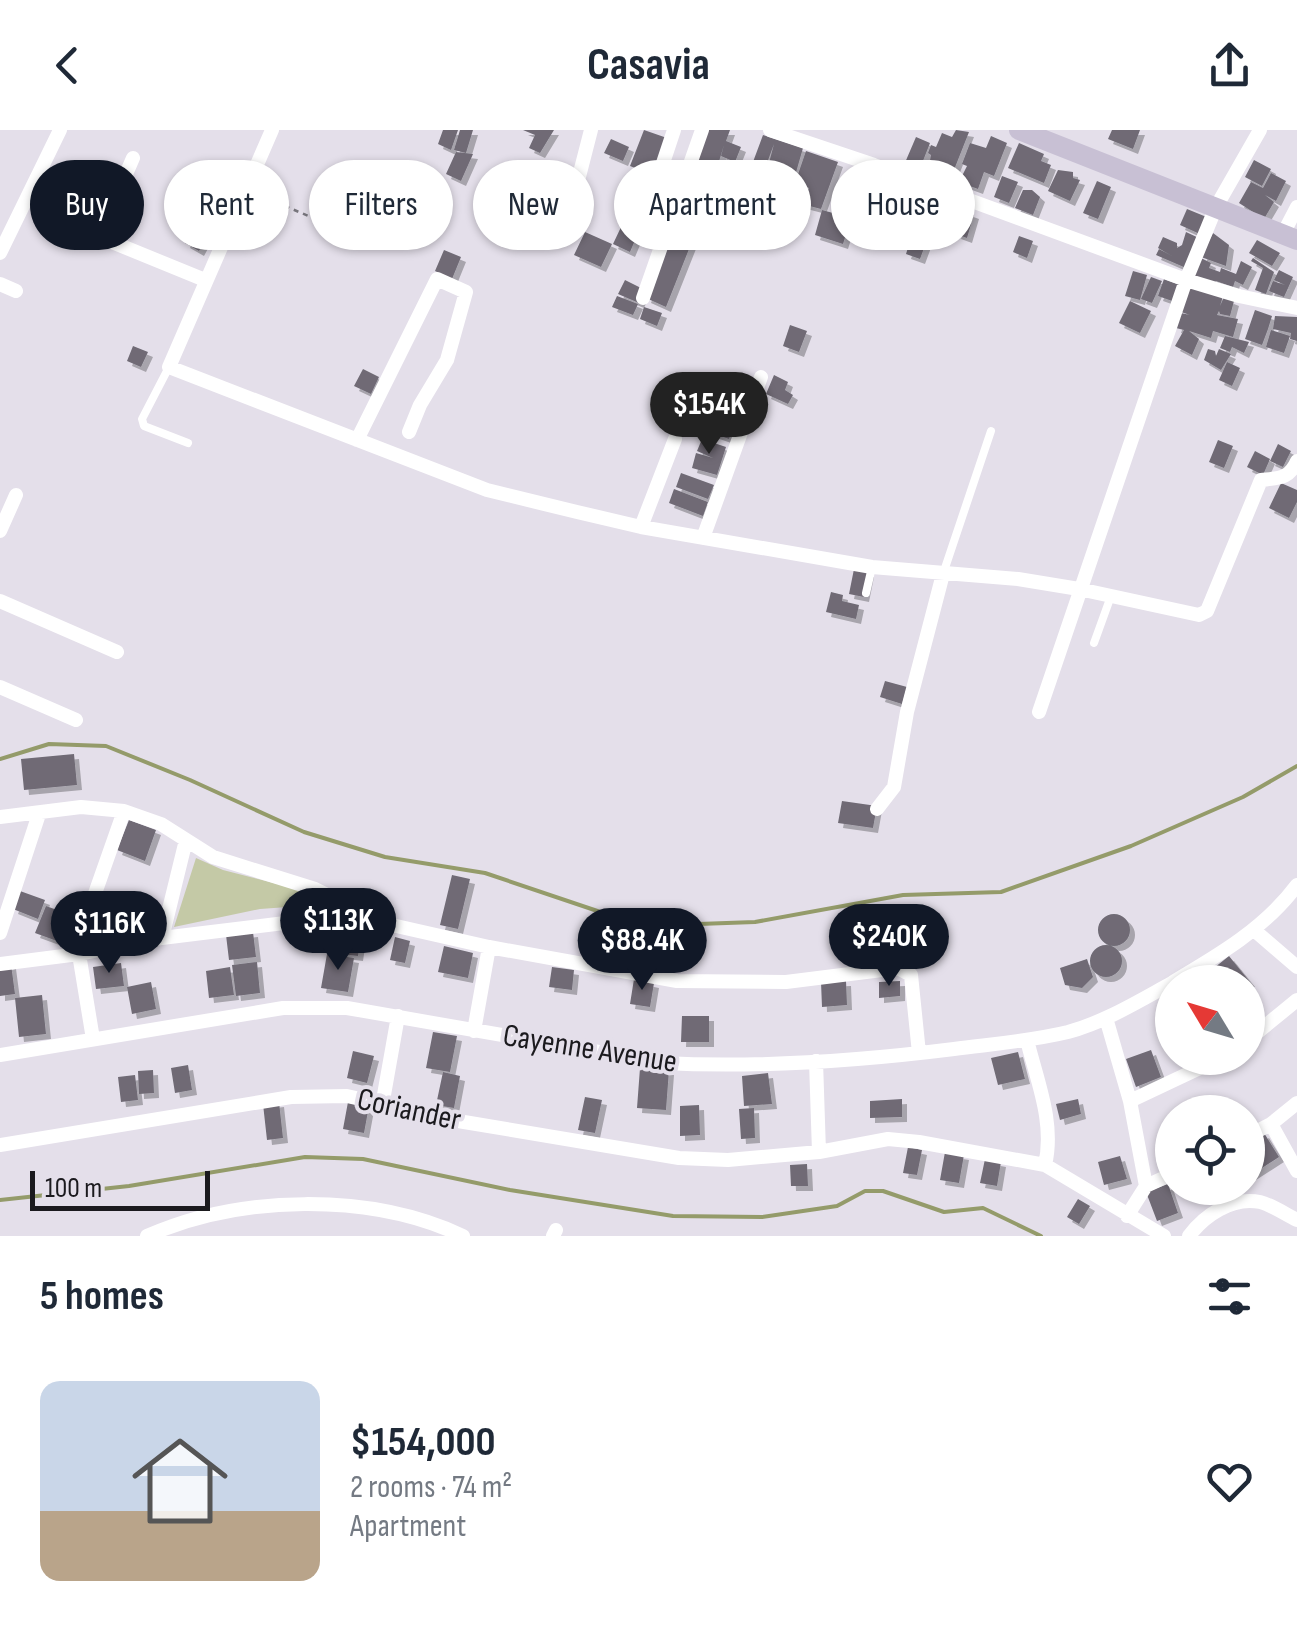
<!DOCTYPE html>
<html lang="en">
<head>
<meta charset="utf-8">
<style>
  body { margin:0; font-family:"Sofia Sans Condensed",sans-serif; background:#f2f2f3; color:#1f2937; height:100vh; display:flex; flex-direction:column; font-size:38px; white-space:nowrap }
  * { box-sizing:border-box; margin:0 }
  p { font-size:32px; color:#747a83 }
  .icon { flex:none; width:55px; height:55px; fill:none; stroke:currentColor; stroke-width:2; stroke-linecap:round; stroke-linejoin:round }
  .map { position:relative; height:1106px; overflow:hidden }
  .sheet { display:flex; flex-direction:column; background:#fff; flex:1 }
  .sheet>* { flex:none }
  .banner { position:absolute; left:30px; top:30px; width:1238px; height:90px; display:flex; gap:20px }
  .needle { width:65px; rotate:308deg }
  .controls { position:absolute; left:1155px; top:835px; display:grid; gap:20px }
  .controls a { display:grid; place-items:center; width:110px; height:110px; border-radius:50%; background:#fff; box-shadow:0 2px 8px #0004; font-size:50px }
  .scale { position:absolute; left:30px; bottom:25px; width:180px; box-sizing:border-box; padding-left:10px; border:5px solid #1b1a1e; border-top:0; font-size:28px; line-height:35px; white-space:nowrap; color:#1b1a1e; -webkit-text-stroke:8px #e4dfea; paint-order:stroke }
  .price { position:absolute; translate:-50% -85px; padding:0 22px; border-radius:35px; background:#111827; color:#fff; font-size:32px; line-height:65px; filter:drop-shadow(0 2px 5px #0008) }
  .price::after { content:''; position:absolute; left:50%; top:60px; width:30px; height:22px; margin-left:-15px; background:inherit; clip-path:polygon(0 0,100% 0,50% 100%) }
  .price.selected { background:#222; color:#fff }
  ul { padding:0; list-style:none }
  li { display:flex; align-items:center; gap:30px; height:250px; padding:0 40px }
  li span { display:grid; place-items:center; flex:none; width:280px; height:200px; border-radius:20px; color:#555 }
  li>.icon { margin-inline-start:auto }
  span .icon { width:120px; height:120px; fill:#fffc; stroke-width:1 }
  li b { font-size:42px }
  h2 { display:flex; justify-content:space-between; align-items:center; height:120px; padding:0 40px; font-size:42px }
  .chip { padding:0 35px; border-radius:45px; background:#fff; box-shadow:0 2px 8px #0004; font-size:35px; line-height:90px }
  .chip.selected { background:#111827; color:#fff }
  header { display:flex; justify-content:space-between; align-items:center; height:130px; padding:0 40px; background:#fff; font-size:45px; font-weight:700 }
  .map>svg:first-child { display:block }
  .green { fill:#c4c9a6 }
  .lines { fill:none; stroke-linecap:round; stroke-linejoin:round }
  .stream { stroke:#949b6a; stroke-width:4 }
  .building { fill:#6f6b75; filter:url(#shadow) }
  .path { stroke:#79777e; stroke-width:2.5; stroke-dasharray:5 5; stroke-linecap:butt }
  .service { stroke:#fff; stroke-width:8 }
  .minor { stroke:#fff; stroke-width:14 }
  .secondary { stroke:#c8c0d4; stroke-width:20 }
  .labels { text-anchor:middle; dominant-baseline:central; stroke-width:8; stroke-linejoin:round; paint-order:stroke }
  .street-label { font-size:32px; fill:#1b1a1e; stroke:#e4dfea }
</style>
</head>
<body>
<header><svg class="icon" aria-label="back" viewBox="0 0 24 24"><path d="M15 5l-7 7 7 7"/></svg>Casavia<svg class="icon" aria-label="share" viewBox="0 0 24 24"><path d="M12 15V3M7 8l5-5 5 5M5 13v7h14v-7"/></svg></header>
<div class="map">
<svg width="1297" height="1106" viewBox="0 0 1297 1106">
  <defs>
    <filter id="shadow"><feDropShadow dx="5" dy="5" stdDeviation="0" flood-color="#0004"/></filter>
  </defs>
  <rect width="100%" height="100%" fill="#e4dfea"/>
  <!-- green -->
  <path class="green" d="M196,728l27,12 94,24 5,6 -7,5 -55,4 -86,18z"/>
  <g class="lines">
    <!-- stream -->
    <path class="stream" d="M0,629l49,-15 57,2 84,34 114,52 81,25 100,16 157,53 113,-4 148,-27 98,-3 130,-46 112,-49 54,-31
      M0,1070l129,-14 176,-29 58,2 147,31 163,26 89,1 75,-11 28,-15h18l61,21 39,-4 58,28"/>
  </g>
  <!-- building -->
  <path class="building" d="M443,0h15l-7,20 -13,-6z
    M460,0h13l-7,23 -12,-3z
    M523,0h31l-14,23 -11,-5 6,-13z
    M644,0l23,8 -14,37 -23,-9z
    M706,0h24l-4,11 15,6 -6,15 -14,-6 3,-11 -18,59 -18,-7 4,-12 -4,-2z
    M956,0l13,2 -19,48 -22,-10 3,-15 -3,-2 3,-8 5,2 6,-14 10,4z
    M1112,0h28l-7,19 -25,-10z
    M763,5l40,13 -10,35 -27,-9 8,-30 -11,30 -13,-4z
    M991,6l16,7 -13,33 -10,-4 -6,17 -19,-7 8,-16 -5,-2 8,-21 16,5z
    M916,7l14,6 -11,28 -15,-6z
    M611,9l18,8 -6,14 -19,-8z
    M1019,13l25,11 -3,7 10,4 -7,18 -36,-15z
    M806,21l32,11 -17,47 -19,-5 7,-16 -14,-5z
    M456,22l17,2 -12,27 -15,-7z
    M666,30l21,7 -7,23 -14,-4 13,6 -9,25 -22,-8z
    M1254,30l17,9 -9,17 -17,-9z
    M1058,40l15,2v6l7,2 -10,21 -22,-10z
    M1271,43l15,8 -10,20 -11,-6 9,7 -10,17 -25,-16 12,-21 12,6z
    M1002,46l16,6 -9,21 -15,-6z
    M848,48l13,4 -8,22 -13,-4z
    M1097,51l14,6 -13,32 -15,-6z
    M884,54l16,5 -4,21 -18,-5z
    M1023,60h9l8,7 -7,18 -18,-7z
    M923,64l18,6 -15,36 -12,-5z
    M946,74l28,10 -7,24 -11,-4 1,-3 -16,-4 1,-7 18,3 1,-2 -20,-3z
    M1187,79l22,9 -7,17 -22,-10z
    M822,80l29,8 -8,26 -28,-9z
    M180,93l27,13 -8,15 -14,-8 5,-11 -12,-6z
    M622,95l16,8 -8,19 -17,-8z
    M680,101l12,4 -1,9 -25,63 -20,-9 24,-62 7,3z
    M585,102l27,12 -11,23 -27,-12z
    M1186,102l15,7 -15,29 -30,-13 3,-6 13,7 -14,-8 5,-11 14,6v5l5,-3z
    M1213,103l16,12 -3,21 -25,-9z
    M912,105l15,5 -7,19 -14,-5z
    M1019,106l14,5 -6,17 -14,-6z
    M1257,110l23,13 -8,13 -23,-13z
    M444,120l17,7 -9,22 -17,-8z
    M1201,128l10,5 -2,5 11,4 1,-4 15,6 5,-13 11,6 -9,18 -8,-4 -2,6 -17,-6 -2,3 -22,-7z
    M1253,128l21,14 -8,22 -11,-4 8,-22 -12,-7z
    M1279,140l14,7 -9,20 -15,-6 4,-10 12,4 -11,-5z
    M1133,141l14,4 -7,25 -15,-4z
    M1151,147l11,4 -10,22 -11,-4z
    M1164,149l16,6 -5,17 -17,-6z
    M625,150l20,10 -6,13 -21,-9z
    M1190,156l33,10 -3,10 4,-9 10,4 -4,15 -10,-2 -1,-3 -2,4 21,4 -5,18 -20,-6 -2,7 -22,-7 10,8 -7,16 -17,-9 9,-16 -8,-2 5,-15 9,2 -9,-3z
    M617,166l21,8 -5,11 -21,-8z
    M1130,171l21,10 -11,22 -21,-10z
    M644,177l18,6 -5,13 -17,-7z
    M1255,180l17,6 -4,13 -3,-1 3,1 -6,16 -17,-6z
    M1275,186l22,1v24l-7,-2 1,-6 -18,-4z
    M790,195l17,6 -8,21 -16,-6z
    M1271,200l19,6 -6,17 -18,-6z
    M1225,206l24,6 -5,11 -12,-6 -2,5 -10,-4z
    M133,216l15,6 -7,15 -14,-6z
    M1208,219l7,2 1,5 3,-7 12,5 -10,16 -17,-10z
    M1227,232l13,6 -8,18 -13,-6z
    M363,239l16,8 -8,17 -17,-8z
    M774,245l14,7 -3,8 8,5 -5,9 -22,-10z
    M714,269l25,10 -5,13 -25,-9z
    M709,286l25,9 -5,14 -26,-9z
    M702,309l24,8 -9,28 -25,-7 4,-15 17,5 -16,-7z
    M1218,310l15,6 -9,22 -15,-6z
    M1278,314l13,7 -8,16 -13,-6z
    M1255,321l15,8 -7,16 -16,-8z
    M681,343l33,12 -6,14 -32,-12z
    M1281,353l16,7v12l-8,16 -20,-10z
    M674,359l34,13 -5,14 -34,-13z
    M854,439l15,3 -5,25 -15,-3z
    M831,462l12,3 -1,6 17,4 -3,14 -30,-7z
    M885,551l22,6 -5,17 -22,-7z
    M74,624l3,31 -53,5 -3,-31z
    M842,671l35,5 -4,22 -35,-5z
    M129,690l27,10 -11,31 -28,-11z
    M452,745l18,4 -12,50 -18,-4z
    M20,761l25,9 -7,19 -25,-10z
    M46,776l22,8 -11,27 -22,-8z
    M1098 800a16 16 0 1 1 32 0a16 16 0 1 1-32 0Z
    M337,795l25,4 -4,27 -25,-3z
    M253,802l3,25 -27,3 -3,-25z
    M395,807l15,4 -5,22 -15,-3z
    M1090 831a16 16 0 1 1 32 0a16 16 0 1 1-32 0Z
    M444,816l29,7 -5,25 -30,-6z
    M327,824l27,4 -6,34 -27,-4z
    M1229,826l21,26h-41l-5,-6z
    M1087,829l6,18 -11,11 -17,-3 -5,-17z
    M257,832l3,31 -24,3 -4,-31z
    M121,833l3,23 -28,3 -3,-22z
    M11,834l4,30 -15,2v-30z
    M230,837l4,28 -25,3 -3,-27z
    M552,837l22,3 -2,20 -23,-3z
    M634,849l20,4 -4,24 -20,-3z
    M846,851l1,24 -25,2 -1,-25z
    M900,851v15l-21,2v-16z
    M151,852l5,27 -24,5 -5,-27z
    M42,865l4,39 -27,3 -4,-39z
    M682,886h27v26h-28z
    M433,902l24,4 -7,36 -24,-4z
    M1151,920l10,27 -25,10 -10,-28z
    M353,921l21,5 -7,27 -20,-5z
    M1018,922l7,27 -27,6 -7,-27z
    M188,935l4,25 -17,3 -4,-25z
    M640,938l29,2 -3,40 -29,-2z
    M153,940l1,23 -15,1 -1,-23z
    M443,942l17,4 -6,32 -18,-3z
    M768,943l4,31 -28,2 -2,-30z
    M135,945l3,25 -17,2 -3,-25z
    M585,967l17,3 -7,33 -17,-3z
    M902,969v18l-32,1v-17z
    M1078,969l3,15 -21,6 -4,-16z
    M279,972l4,36 -16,2 -4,-36z
    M348,972l21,4 -5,27 -21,-4z
    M699,975l1,30 -20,1v-30z
    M754,978l1,30 -14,1 -2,-30z
    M1264,1003l15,24 -28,18 -3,-5v-27z
    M908,1017l14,3 -5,25 -14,-2z
    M945,1022l19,3 -5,28 -19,-3z
    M1120,1026l7,23 -23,6 -6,-23z
    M985,1029l16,3 -4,24 -17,-3z
    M807,1034l1,22h-17l-1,-21z
    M1168,1054l10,29 -21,8 -11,-29z
    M1078,1069l12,7 -11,18 -12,-7z"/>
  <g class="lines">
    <!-- path -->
    <path class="path" d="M257,64l112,48"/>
    <!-- service -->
    <path class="service" d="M169,237l-27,52 2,7 44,17
      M943,444l48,-143
      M866,463l6,-26
      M1094,513l17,-47"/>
    <!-- minor -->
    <path class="minor" d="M272,0l-103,237 318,123 90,22 64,15 231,40 146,12 61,10 120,26 8,-4 54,-131c18,-2 28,-1 36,-19
      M770,0l104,35 312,115 53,16 58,12
      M645,87l29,-87
      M581,89l-8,-19 18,-70
      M58,90l147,60
      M1283,104l14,-27
      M99,106l34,-78
      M0,123l60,-123
      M0,154l16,7
      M643,168l59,-168
      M357,310l80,-161 29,13 -19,68 -27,45 -11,27
      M641,397l34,-88
      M0,401l16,-36
      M703,408l58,-161
      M0,471l117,51
      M0,557l76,33
      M1039,582l147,-432 30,-73 44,-77
      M877,679l17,-22 13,-75 36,-138
      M0,687l81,-10 43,4 37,13 52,33 102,32 64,32
      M1254,800l43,37
      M0,803l39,-119
      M162,808l24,-98
      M0,834l79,-10 83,-16 147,-18 74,3 106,24 188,34 109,1 112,-14 13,7 8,78
      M1173,852c46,-27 92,-54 124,-97
      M1106,888l24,83 16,85 -19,30
      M474,901l15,-84
      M93,909l-14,-85 1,-18 44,-125
      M1027,910c10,41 28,83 18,125
      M1248,910l49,-40
      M0,925l283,-47h64l315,55c96,5 196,-2 292,-14 38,-5 77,-8 114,-17 37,-10 71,-31 104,-49
      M816,931l3,91
      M1130,971l91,-43
      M382,976l16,-90
      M1271,994l26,47
      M1248,1006l23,-12 26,-21
      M0,1015l291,-48 56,-1 111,25 221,37 49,2 91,-8 69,-13 31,3 126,23 119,71
      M1146,1056l26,-12
      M147,1106c93,-41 222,-44 316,0
      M553,1106l3,-6
      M1189,1106c15,-20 43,-40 71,-34 12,3 25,12 37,18"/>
    <!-- secondary -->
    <path class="secondary" d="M1019,0l278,110"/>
  </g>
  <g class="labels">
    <!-- street labels -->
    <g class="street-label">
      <text transform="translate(590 919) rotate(9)">Cayenne Avenue</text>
      <text transform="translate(409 980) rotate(12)">Coriander</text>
    </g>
  </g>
</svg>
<div class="controls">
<a><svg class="needle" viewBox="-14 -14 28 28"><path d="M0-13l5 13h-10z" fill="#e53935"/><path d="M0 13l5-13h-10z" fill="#747a83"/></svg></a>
<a><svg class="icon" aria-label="locate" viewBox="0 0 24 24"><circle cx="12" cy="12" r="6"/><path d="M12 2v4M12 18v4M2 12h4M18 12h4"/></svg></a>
</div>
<div class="scale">100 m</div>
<b class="price selected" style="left:709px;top:327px">$154K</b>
<b class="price" style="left:338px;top:843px">$113K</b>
<b class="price" style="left:109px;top:846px">$116K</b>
<b class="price" style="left:889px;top:859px">$240K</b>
<b class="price" style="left:642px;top:863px">$88.4K</b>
<div class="banner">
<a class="chip selected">Buy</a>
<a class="chip">Rent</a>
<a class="chip">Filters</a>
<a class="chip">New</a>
<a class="chip">Apartment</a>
<a class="chip">House</a>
</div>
</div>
<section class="sheet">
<h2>5 homes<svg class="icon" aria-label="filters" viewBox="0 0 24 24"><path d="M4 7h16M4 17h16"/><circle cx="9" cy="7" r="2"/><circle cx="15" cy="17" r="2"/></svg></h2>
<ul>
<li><span style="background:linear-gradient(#c9d6e8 65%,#b9a48a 0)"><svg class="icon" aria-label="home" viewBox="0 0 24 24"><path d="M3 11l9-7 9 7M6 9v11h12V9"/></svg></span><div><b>$154,000</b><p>2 rooms · 74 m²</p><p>Apartment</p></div><svg class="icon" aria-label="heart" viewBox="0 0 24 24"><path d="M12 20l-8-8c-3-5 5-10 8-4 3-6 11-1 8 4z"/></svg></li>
</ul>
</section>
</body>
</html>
